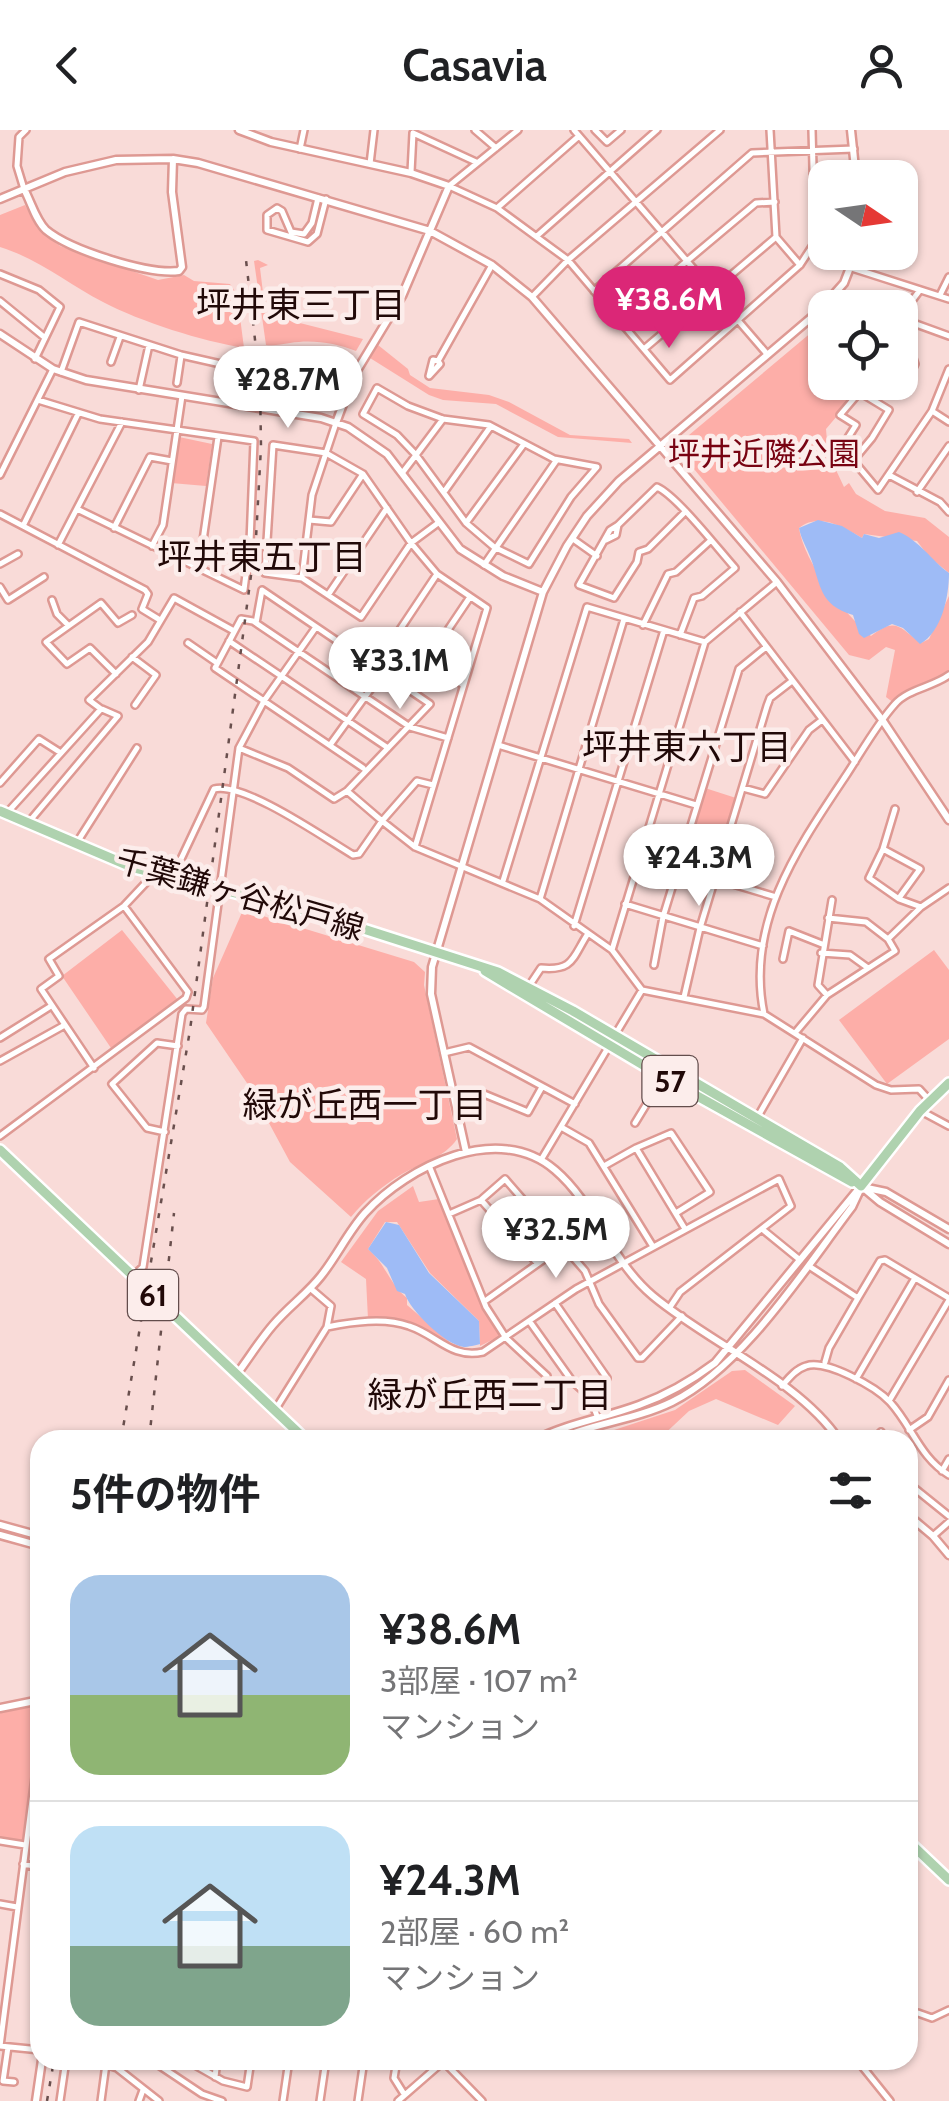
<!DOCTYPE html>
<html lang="ja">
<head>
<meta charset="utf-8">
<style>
  body { margin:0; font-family:Cabin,"Noto Sans JP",sans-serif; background:#f2f2f2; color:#202124; height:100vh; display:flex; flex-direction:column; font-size:38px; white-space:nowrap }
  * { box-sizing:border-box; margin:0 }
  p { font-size:32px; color:#757577 }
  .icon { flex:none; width:55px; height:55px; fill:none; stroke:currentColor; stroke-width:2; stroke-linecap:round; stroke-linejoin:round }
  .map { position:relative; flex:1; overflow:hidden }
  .drawer { position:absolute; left:30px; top:1300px; width:888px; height:640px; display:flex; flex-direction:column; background:#fff; border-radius:30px; box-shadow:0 2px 8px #0004 }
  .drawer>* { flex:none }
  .needle { width:65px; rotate:103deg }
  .fabs { position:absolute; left:808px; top:30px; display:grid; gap:20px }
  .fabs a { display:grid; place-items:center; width:110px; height:110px; border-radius:20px; background:#fff; box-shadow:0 2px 8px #0004; font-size:50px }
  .price { position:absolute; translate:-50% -85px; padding:0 22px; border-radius:35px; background:#fff; color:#222; font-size:32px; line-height:65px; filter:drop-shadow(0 2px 5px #0008) }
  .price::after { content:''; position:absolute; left:50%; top:60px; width:30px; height:22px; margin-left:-15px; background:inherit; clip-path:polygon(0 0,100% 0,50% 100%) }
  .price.selected { background:#db2777; color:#fff }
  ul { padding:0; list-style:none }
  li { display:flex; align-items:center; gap:30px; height:250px; padding:0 40px }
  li+li { border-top:2px solid #e0e0e0 }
  li span { display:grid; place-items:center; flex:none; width:280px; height:200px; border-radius:30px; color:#555 }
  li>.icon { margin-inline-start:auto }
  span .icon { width:120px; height:120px; fill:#fffc; stroke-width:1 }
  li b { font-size:42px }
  h2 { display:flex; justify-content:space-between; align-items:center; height:120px; padding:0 40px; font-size:42px }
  header { display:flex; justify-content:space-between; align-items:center; height:130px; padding:0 40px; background:#fff; font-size:45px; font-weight:600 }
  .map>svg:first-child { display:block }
  .green { fill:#fdaea8 }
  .water { fill:#9ebbf6 }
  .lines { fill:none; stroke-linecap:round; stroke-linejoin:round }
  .minor-casing { stroke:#de9993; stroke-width:10 }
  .tertiary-casing { stroke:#de9993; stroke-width:11 }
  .primary-casing { stroke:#fff; stroke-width:14 }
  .minor { stroke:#fff; stroke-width:5 }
  .tertiary { stroke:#fff; stroke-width:6 }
  .primary { stroke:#afd2af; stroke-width:9 }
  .rail { stroke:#694f4d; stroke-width:2.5; stroke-dasharray:5 10; stroke-linecap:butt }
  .labels { text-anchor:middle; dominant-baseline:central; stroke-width:9; stroke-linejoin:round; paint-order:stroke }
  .shield { fill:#fcedeb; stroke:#634d4c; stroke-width:2.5 }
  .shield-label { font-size:30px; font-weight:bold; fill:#210908 }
  .park-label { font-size:32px; fill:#780312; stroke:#fcedeb }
  .street-label { font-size:32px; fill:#210908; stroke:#fcedeb }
  .neighbourhood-label { font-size:35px; fill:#210908; stroke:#fcedeb }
</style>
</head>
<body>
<header><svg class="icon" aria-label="back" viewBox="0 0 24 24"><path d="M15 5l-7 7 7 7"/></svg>Casavia<svg class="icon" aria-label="person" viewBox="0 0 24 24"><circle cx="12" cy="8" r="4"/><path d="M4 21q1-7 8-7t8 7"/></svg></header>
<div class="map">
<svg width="949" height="1971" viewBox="0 0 949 1971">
  <rect width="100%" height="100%" fill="#f9dbd8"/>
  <!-- green -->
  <path class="green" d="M25,75l12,23 23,18 98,34 26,-5 10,6 36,3 7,10 7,54c-42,-7 -103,-26 -141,-46 -35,-18 -64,-43 -103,-55v-32z
    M258,130l10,5 -8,3 6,49 20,-4 2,7 75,19 -7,12c-20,-8 -44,-12 -66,-8 -9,1 -14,3 -24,2l-12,-84z
    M825,191v61l40,1 -39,46 2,24 16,34 5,-4 7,11 29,17 40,7 24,19v36l-20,-16 -12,-16 -53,-7 -2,4c-19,-11 -43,-26 -63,-10 5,34 45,86 72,108 25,-20 29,-8 50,7l8,-4 20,-43v75l-55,32 -8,-6 9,-47 -9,-3 -17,13 -20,-5 -165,-198 1,-17 4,-5z
    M378,215l30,24 2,6 20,13 59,7 20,7 61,33 59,4 3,4 -74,-6 -62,-33 -53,-4 -14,-5 -59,-37z
    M179,307l33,7 -6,42 -35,-3z
    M705,658l31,10 -14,47 -32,-9z
    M243,780l171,52 11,10 -1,13 33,154c-13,19 -35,24 -55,35 -20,12 -37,26 -51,43l-61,-55 -41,-76 -43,-63 7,-45z
    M122,800l56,70 -67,48 -49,-72z
    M934,820l15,20v69l-62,45 -48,-64z
    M413,1056l6,16 20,-3 43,109 18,28 -20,10 -1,-25 -49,-48 -33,-51h-12l-17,27c17,14 22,36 39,49v7l44,38 9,3 -3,3c-35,-16 -47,-33 -89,-30l-2,-40 -25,-17 37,-51z
    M745,1240l50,36 -17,19 -62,-26 -27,12 -31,29h-45l-2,-9 64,-21 57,-39z
    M40,1570l-15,145 -25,-5v-132z"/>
  <!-- water -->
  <path class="water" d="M818,390l24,6 20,12 2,-4 15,4 20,-6c21,9 32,28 50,41 0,23 -7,59 -29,71l-17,-16 -11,-4 -28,14 -5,-4 -6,-19c-34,-10 -32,-30 -42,-56 -4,-11 -10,-20 -12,-31z
    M386,1092l13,3 30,48 50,48 1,23c-4,1 -12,3 -16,3 -19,-2 -54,-37 -59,-53l-8,-3 -10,-23 -19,-19z"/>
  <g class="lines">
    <!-- minor casing -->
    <g class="minor-casing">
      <path id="minor" d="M475,0l21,18
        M518,0l-69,56 48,22 71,52 102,120 130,-115 15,-23 -3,-112
        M574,0l193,224
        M595,0l12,12 14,-12
        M770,0l6,107 24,28
        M413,3l63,29
        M300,19l4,-19
        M370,34l4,-34
        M411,42l2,-39
        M24,59l-7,-23 2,-29 7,-7
        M318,68l-6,25 -8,11 -13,-2 -9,-21 -5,-3 -10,7v15l41,12 9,-8 9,-35
        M497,78l82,-72
        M538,105l119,-105
        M852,138l97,31
        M0,144l39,16 21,17 -25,52
        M594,161l158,-138 102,-4
        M940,165l9,-18
        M532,167l36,-37 152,-130
        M0,171l44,36
        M618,189l138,-116 19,-1
        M905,190l44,16
        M900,205l11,-33 9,-12
        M644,219l132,-112
        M900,221l13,7 2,6 -7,15 -8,1
        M438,231l-5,-1 -4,16 11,-12 -2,-3 54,-96
        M111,232l9,-25
        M61,242l18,-50 102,33 53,12 -1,36
        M868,252l-28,33 16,10 -14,22 36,43 54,-79 17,-42
        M177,253l4,-27
        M139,260l10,-45
        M272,262l50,1 9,-27 -38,-3 -23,4 4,43
        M38,270l62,19 154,22 -4,101 -6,48 -167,-81
        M932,281l17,11
        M852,332l20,-24 17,-28 -28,-17
        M403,342l13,-17 -19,-20 -34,-21 14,-26 31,18 35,13 46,6 65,34 43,8 -26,30 -42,67 -35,-17 -28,-24 -50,-68 27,-36
        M0,345l53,-106
        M889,345l51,27 9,10
        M444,362l47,-66
        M917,362l32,-46
        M0,384l145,76 3,4 -6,15 18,11
        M309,390l22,2 32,-48
        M466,393l58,-79
        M23,396l55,-112
        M114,398l36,-71 22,4
        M573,409l24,17
        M606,410l10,-5 2,-10
        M58,415l64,-123
        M152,416l11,-21 19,-129
        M0,434l18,-10
        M484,435l72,-104
        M199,438l19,-131
        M437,444l-44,66 70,45
        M302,448l10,-83 24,-72
        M0,457l8,13 36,-23
        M328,465l59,-87
        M52,470l5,14 11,11
        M740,482l115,150
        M256,493l6,-33 168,114 -83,87 35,30 35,-40 16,4
        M643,495l25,-51 8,-2 34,-31
        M680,505l14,-37 8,-2 33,-28c-17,-19 -58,-72 -78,-81l-39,38 -8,5 -31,55 35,13 23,-36 2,-10 9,-3 37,-37
        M229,511l159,107
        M188,513l29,20
        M132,527l24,18 -21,30
        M427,531l43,-64
        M116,544l-26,-26 -23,16 -21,-22 55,-39 17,20 14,-8
        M330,615l61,-84
        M498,615l198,60
        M239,618l49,20 46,31 13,-8
        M363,638l-148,-100 26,-49 12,2 157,106 38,11
        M0,653l39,-44 22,14
        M743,658l22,6 44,-64 13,-10
        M895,679l-12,40 -14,29 30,21 22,8
        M6,684l95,-105 -12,-9 59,-58 26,-44 60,33
        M28,693l90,-107 -16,-7
        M76,714l61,-96
        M415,717l72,-239 -50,-34 -26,-31 -48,-69 -37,-21 -53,-8 -8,128 37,5 59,39 50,-74 27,-20
        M883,719l37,20 -21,29
        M173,746l41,-87c29,-8 112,50 139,66l6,-1 23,-33 33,26 125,52 72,51 30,40
        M716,749l60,18
        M503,751l84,-274 118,35
        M540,769l84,-280
        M625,774l138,42
        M828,788l38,4 22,17
        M574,796l90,-296
        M612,820l93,-308 72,-60
        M821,823l29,2 18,13
        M783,829l6,-28 33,13
        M654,835l9,-48 76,-248 27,-22
        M529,856l12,-18c32,3 31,-9 46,-33
        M827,865l-9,-10 14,-85
        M684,867l16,-69 67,-222 3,-8 22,-17
        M764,884c-19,-92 35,-168 83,-240 15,-23 30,-50 48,-70 13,-15 38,-17 54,-29
        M795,903l32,-38 68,-44 -7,-12 33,-32 28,-19
        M615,905l27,-45 122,24 112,71 15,5 28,-1 11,12
        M0,908l51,-32
        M444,923l25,-6 106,57
        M0,931l63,-35
        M94,938l-53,-79 18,-13 -10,-17 75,-53 31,-33
        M455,970l29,-6 44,18 14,-25
        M921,981l28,15
        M757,988l46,-80
        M635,993l28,-46
        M561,997l28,16 63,102
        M165,1002l-18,-4 -35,-44 45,-41 21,3
        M0,1006l186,-138 2,-6 -64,-86
        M636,1018l49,81
        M541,1030l68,-114
        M604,1036l32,-18 35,-15 39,59 -34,21
        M430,1038l56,139 20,31 41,38
        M481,1070l56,63
        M449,1084l32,-14 24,-21 80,92 14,33 39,54h4l40,-42
        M762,1099l38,31
        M809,1136l49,32 22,-37 5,-1 64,38
        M133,1146l10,-9 39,-253 4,-5 16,1 2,-3 35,-259 25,-47 52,-74
        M485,1171l79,-56
        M530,1192l42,59 18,16 12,-6 5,-13 -52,-75
        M327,1197c25,-5 57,-10 82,-1 28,9 42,33 74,26l93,-63 203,-110 12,27 -111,86 -10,15
        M825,1232l4,-14 29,-50
        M856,1249l59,-101
        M782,1256c7,-8 14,-17 24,-20 20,-7 70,21 84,36 22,24 30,56 59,73
        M590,1267l7,19
        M889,1271l60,-101
        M275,1280l52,-83 4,-21 -21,-18
        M909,1300l19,-13 21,-37
        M873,1310l8,-8
        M942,1341l7,-12
        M908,1353l41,33
        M933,1406l16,-14
        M40,1609l-40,307 40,4
        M0,1711l25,4
        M23,1734l17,3
        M0,1774l17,3
        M918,1883l14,5 17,-8
        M8,1917l-5,34 11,1
        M93,1930l24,8 42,33
        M151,1930l51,34 20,7
        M186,1930l37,21 24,6 4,-27
        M397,1930l-3,18 10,16
        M857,1930l33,41
        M444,1932l38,39
        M215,1947l2,-17
        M60,1971l6,-41
        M101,1971l5,-37
        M139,1971l4,-11
        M283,1971l6,-41
        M320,1971l6,-41
        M358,1971l6,-41
        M398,1971l47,-41"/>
    </g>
    <!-- tertiary casing -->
    <g class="tertiary-casing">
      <path id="tertiary" d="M239,0l32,12 140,31 38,13 -47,110 -49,81 -17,46
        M851,0l5,48
        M24,59c7,13 12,32 22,41 24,20 102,45 133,41l3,-4 -10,-75 1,-33
        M0,69l65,-27 51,-12 57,-1 25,4 232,68 62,34 40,32 245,285 106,139 66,99
        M0,204l53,35 33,11 235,38 27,9 39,27 73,95 43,27 40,16
        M466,1022l-35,-158 1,-27 111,-375 24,-46 20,-30 32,-35 200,-170 25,-28 12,-31
        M861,1056l19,16 69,42
        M867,1058l19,4 63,37
        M237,1244c12,-16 23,-34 36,-49 15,-18 34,-31 48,-49 16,-20 27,-44 44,-63 43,-47 133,-92 190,-43 40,34 56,91 98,126 55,46 147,85 186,144
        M535,1310c34,-17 69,-22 104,-35 28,-10 52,-24 76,-42l146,-177
        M556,1310c37,-17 79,-20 116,-38 71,-35 132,-132 180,-195l7,-15
        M908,1385l25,21 16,19
        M0,1395l40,11
        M0,1405l40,11
        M0,1578l40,-8
        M36,1971l6,-41"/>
    </g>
    <!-- primary casing -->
    <g class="primary-casing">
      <path id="primary" d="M0,681l134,57 170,42 194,62 75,39 183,107 84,49 21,19
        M485,841l178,106 189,105
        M0,1020l306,290
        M861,1056l59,-75 29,-28
        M908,1711l41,39"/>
    </g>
    <!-- minor -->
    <use href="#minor" class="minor"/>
    <!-- tertiary -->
    <use href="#tertiary" class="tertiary"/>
    <!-- primary -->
    <use href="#primary" class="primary"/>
    <!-- rail -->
    <path class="rail" d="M121,1310l69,-410 66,-492 5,-91 -1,-63 -14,-124
      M149,1310l25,-227
      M47,1971l7,-41"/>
  </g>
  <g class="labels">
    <!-- shield labels -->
    <g class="shield">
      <rect x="642.5" y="926" width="55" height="50" rx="8"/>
      <rect x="128" y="1140" width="50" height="50" rx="8"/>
    </g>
    <g class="shield-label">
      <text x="670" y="951">57</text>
      <text x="153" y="1165">61</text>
    </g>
    <!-- park labels -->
    <g class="park-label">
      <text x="764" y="323">坪井近隣公園</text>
    </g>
    <!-- street labels -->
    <g class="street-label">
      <text transform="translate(240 764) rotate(16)">千葉鎌ヶ谷松戸線</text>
    </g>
    <!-- neighbourhood labels -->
    <g class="neighbourhood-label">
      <text x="301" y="174">坪井東三丁目</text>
      <text x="262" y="426">坪井東五丁目</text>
      <text x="687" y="616">坪井東六丁目</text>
      <text x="365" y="974">緑が丘西一丁目</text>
      <text x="490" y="1264">緑が丘西二丁目</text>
    </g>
  </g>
</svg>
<div class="fabs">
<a><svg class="needle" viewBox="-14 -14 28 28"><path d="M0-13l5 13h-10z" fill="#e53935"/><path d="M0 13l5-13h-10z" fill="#757577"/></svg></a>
<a><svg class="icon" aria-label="locate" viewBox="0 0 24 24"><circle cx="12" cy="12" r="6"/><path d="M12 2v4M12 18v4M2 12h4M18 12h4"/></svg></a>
</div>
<b class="price selected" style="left:669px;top:221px">¥38.6M</b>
<b class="price" style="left:288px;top:301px">¥28.7M</b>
<b class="price" style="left:400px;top:582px">¥33.1M</b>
<b class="price" style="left:699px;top:779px">¥24.3M</b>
<b class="price" style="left:556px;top:1151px">¥32.5M</b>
<section class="drawer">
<h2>5件の物件<svg class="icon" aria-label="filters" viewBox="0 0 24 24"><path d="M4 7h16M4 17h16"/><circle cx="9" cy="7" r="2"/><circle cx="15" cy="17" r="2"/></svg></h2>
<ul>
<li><span style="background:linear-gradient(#a9c7e8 60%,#8fb573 0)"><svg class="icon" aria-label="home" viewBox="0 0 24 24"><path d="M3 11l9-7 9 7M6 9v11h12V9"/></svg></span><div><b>¥38.6M</b><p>3部屋 · 107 m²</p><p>マンション</p></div></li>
<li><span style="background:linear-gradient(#bfe0f5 60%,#7fa58c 0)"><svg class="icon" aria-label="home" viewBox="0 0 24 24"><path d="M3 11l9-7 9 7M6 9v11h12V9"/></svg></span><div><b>¥24.3M</b><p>2部屋 · 60 m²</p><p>マンション</p></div></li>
</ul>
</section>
</div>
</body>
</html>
